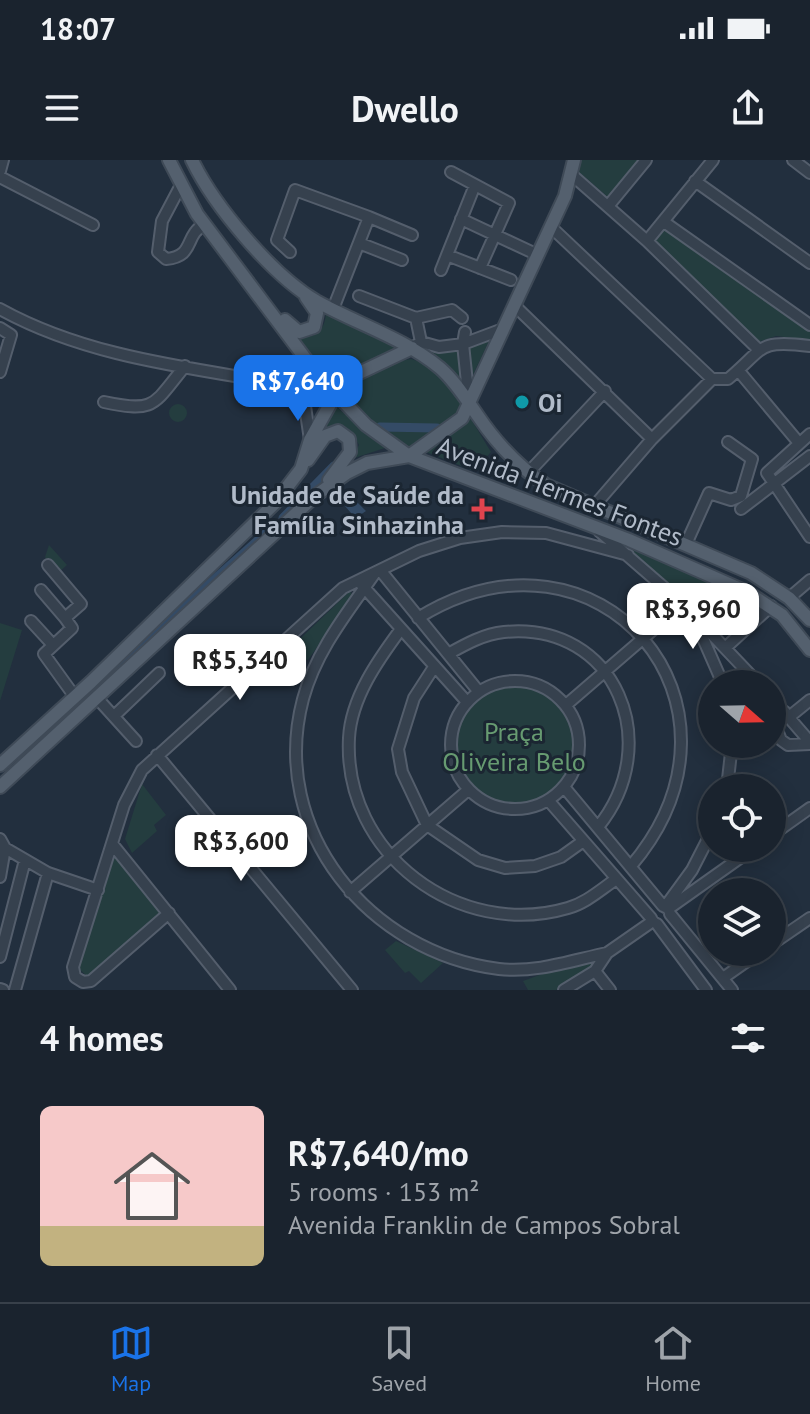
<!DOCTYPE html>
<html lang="en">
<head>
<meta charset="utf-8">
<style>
  body { margin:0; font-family:"PT Sans",sans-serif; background:#232b36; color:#f1f3f6; height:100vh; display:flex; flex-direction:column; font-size:30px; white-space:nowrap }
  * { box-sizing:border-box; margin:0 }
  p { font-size:26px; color:#9fa4aa }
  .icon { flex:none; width:44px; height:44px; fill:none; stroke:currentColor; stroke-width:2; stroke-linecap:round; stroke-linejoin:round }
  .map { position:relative; height:830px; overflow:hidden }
  .side { display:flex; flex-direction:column; background:#1a232e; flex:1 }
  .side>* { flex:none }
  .needle { width:52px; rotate:110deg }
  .fabs { position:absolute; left:698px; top:510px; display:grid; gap:16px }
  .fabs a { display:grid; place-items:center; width:88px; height:88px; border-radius:50%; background:#1a232e; box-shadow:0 4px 20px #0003,0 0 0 2px #38404a; font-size:40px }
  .price { position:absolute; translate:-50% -68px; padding:0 18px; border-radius:16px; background:#fff; color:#222; font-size:26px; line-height:52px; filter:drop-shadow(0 2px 4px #0008) }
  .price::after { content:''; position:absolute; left:50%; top:48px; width:24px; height:18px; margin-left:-12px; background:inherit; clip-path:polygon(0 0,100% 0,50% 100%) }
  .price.on { background:#1a73e8; color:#fff }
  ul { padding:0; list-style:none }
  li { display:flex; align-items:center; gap:24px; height:200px; padding:0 40px }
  li span { display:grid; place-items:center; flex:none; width:224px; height:160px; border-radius:12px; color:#555 }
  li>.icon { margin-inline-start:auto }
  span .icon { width:96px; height:96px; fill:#fffc; stroke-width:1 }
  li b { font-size:34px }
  h2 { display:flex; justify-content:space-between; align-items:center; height:96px; padding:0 40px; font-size:34px }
  .status { display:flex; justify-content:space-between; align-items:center; height:56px; padding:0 40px; background:#1a232e; direction:ltr }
  .status svg { height:22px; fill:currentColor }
  header { display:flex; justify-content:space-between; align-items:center; height:104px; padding:0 40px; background:#1a232e; font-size:36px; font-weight:800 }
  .tabs { display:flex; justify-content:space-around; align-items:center; height:112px; border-top:2px solid #38404a; background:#1a232e; font-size:22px; color:#9fa4aa }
  .tabs a { display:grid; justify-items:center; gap:4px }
  .tabs .on { color:#1a73e8 }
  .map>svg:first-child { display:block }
  .green { fill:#243d3f }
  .water { fill:#344b66 }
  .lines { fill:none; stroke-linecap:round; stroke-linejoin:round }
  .canal { stroke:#344b66; stroke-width:9 }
  .minor-casing { stroke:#545e6c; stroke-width:14 }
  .major-casing { stroke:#3f4a57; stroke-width:16 }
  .minor { stroke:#36414e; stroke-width:10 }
  .major { stroke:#54606e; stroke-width:12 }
  .culture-dot { fill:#0f9aa8; stroke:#1b2632; stroke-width:3 }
  .health-dot { fill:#e0444e; stroke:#1b2632; stroke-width:3 }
  .labels { text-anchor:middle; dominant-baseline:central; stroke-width:6; stroke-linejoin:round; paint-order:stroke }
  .poi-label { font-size:26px; font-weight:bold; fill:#b1bbc9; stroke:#1b2632; text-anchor:start }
  .street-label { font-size:26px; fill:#b1bbc9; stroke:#1b2632 }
  .park-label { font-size:26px; fill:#679b71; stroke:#1b2632 }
</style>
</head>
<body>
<div class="status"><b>18:07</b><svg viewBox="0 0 49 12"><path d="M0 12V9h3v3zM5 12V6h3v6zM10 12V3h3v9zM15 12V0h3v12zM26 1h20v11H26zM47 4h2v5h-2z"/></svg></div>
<header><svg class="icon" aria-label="menu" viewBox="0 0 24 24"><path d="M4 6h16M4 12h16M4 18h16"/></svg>Dwello<svg class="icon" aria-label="share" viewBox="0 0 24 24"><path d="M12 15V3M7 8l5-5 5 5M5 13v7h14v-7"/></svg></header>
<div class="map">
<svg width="810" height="830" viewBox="0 0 810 830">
  <rect width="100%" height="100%" fill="#222f3e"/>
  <!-- green -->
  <path class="green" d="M581,0h59l-31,38 -30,-26z
    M664,63l146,103v14l-34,-4 -21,7 -106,-103z
    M326,150l72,37 -66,36 -42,-51c21,11 36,2 36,-22z
    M479,179l10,2 -18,38 -3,-32z
    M426,186l35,1 5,46z
    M411,199c21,6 43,24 51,44 -6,23 -36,36 -55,45l-55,-43 -3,-12c9,-20 42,-31 62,-34z
    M333,244l52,44 -34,11 8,-14 -6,-11 -18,-8 -15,7z
    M169 253a9 9 0 1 1 18 0a9 9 0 1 1-18 0Z
    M471,259l20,33 -17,19 -48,-19z
    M49,385l18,20 -9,8 -13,-16z
    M629,388l91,38 -22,24z
    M350,431l3,5 -45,64 -25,-5z
    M0,463l22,7 -22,71z
    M452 585a62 62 0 1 1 124 0a62 62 0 1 1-124 0Z
    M142,624l24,31 -12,10 3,6 -25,22 -7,-14z
    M115,696l48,58 -73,65 -14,-13z
    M396,781l47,22 -22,20 -12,-12 -4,2 -20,-23z
    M583,799l12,2 -1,5 -38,24h-28l-5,-9z"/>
  <!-- water -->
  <path class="water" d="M353,338l13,13 -15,10v-8l-7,-8z"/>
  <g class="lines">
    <!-- canal -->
    <path class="canal" d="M380,267l57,1
      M283,358l51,-52
      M77,542l189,-169"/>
    <!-- minor casing -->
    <g class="minor-casing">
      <path id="minor" d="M793,0l17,13
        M0,11l3,-11
        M451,12l58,31 -29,65
        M572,15l75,66 111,108
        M0,17l93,48
        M695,21l115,82
        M181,25l-19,36 -4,31 8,7c30,-3 17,-23 39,-35
        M609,45l37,-45
        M369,57l43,18
        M461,59l77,36
        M664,62l146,103
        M551,67l161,152
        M647,81l66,-81
        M359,83l43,17
        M290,92l-13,-12 18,-50 74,27 -36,92
        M447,95l64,25
        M441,110l34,-85
        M359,136l57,22 36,-8 10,8
        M515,146l137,133
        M0,149c101,56 223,61 335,85
        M416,158l5,24
        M0,168l11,7 -11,37
        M465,172l-2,12 40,-15
        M412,188l9,-6 18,5 24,-3 6,58
        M738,210l61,73
        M291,226l14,-28
        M271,228l21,7 13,11 5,34
        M104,242c52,11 49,3 81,-36
        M810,274l-43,39 43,64
        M528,313l77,-82
        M595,345l57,-66 60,-60h16c37,-31 29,-40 82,-33
        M741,349l69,-53
        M599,371l84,73 76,80
        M686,384l23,-51 22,7 10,-4 11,-37 -24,-17
        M48,405l33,39 -16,14 7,10 -28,26 31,43
        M380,410l99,122
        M375,413c-28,40 -59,78 -72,126 -35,132 67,254 196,270 37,4 71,-8 108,-16
        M361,424l106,118
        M41,430l24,28
        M789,438l21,-18
        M418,458c181,-112 350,87 213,248
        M31,461l22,24
        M698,467l25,57
        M401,469c-23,31 -50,69 -52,109 -6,116 110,202 219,170 18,-5 32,-18 47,-28
        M725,488l46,-42
        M448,494c18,-10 36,-20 56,-22 113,-11 161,113 94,195
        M434,507l-20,31 -16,51 4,23 25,53 51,35 27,8 30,-2 26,-9 21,-15
        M451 585a64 64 0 1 1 128 0a64 64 0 1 1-128 0Z
        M97,538l39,43
        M772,538l38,44
        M566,545l117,-101
        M785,552l-10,13 6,15 7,5 22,-1
        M114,556l45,-43
        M789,557l21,-17
        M157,595l195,235
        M564,627l99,119
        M727,628l5,-44
        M548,640l103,118
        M772,675l38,-27
        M0,679l5,9 -5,29
        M113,685l117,145
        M5,688l43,25 50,17
        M350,732l118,-102
        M665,747l27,-37 20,-39
        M668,749l86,-61
        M169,753l-78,68 -8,1 -8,-5 -2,-10 51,-162 18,-35 201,-182 76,-37 41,-13 42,-6 44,1 82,22
        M670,754l62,76
        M657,764l49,66
        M772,784l38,-26
        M0,797l25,-97
        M595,811l15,19
        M723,818l37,-26
        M0,829l3,1
        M15,830l33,-117
        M564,830l31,-19 12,-18 46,-32"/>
    </g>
    <!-- major casing -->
    <g class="major-casing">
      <path id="major" d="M169,0l28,54 120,160 49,51 43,31 220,84 118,52 35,23 28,35
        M192,0c22,46 80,115 124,141 41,23 88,37 124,67 15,13 26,31 38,48 19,28 39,50 68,69l205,88 38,25 21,22
        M285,160l14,12 15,-5 3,-14 -11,-16
        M308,300l17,-24 13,-5 11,8 1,13 -21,28
        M0,605l91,-83 183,-178 27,-35 9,-29 28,-50 17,-15 57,-27
        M0,627l315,-291 32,-23 20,-10 42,-7 53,-38 103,-222 9,-36"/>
    </g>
    <!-- minor -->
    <use href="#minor" class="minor"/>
    <!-- major -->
    <use href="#major" class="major"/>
  </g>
  <!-- markers -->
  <circle class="culture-dot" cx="522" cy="242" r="8"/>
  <path class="health-dot" d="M478 337h8v8h8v8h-8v8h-8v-8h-8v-8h8z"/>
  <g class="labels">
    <!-- poi labels -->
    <g class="poi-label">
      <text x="538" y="242">Oi</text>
      <text x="464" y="334" text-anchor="end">Unidade de Saúde da<tspan x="464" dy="30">Família Sinhazinha</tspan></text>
    </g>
    <!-- street labels -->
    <g class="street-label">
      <text transform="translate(560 331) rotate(21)">Avenida Hermes Fontes</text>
    </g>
    <!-- park labels -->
    <g class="park-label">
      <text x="514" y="571">Praça<tspan x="514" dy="30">Oliveira Belo</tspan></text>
    </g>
  </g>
</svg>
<div class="fabs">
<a><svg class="needle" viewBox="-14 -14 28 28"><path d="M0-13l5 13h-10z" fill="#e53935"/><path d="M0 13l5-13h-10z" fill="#9fa4aa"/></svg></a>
<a><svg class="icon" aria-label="locate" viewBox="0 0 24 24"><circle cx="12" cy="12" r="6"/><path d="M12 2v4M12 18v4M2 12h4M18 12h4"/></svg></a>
<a><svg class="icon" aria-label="layers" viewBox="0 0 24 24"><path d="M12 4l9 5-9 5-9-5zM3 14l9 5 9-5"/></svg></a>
</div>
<b class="price on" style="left:298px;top:263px">R$7,640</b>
<b class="price" style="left:693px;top:491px">R$3,960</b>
<b class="price" style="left:240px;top:542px">R$5,340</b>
<b class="price" style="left:241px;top:723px">R$3,600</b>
</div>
<section class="side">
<h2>4 homes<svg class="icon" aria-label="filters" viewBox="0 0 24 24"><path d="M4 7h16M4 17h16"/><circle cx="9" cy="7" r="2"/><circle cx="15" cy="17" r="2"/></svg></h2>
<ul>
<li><span style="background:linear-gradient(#f6c9c9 75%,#c2b280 0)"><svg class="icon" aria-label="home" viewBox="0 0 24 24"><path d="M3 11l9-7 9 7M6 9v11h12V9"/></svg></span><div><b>R$7,640/mo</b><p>5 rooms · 153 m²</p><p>Avenida Franklin de Campos Sobral</p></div></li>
</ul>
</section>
<nav class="tabs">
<a class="on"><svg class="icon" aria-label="map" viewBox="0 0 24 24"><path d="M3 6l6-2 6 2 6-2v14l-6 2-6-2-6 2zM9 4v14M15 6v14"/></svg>Map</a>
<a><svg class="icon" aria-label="saved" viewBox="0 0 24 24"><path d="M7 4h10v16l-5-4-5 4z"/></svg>Saved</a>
<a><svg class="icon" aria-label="home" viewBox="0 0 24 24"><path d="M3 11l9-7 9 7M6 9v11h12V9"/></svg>Home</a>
</nav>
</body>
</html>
